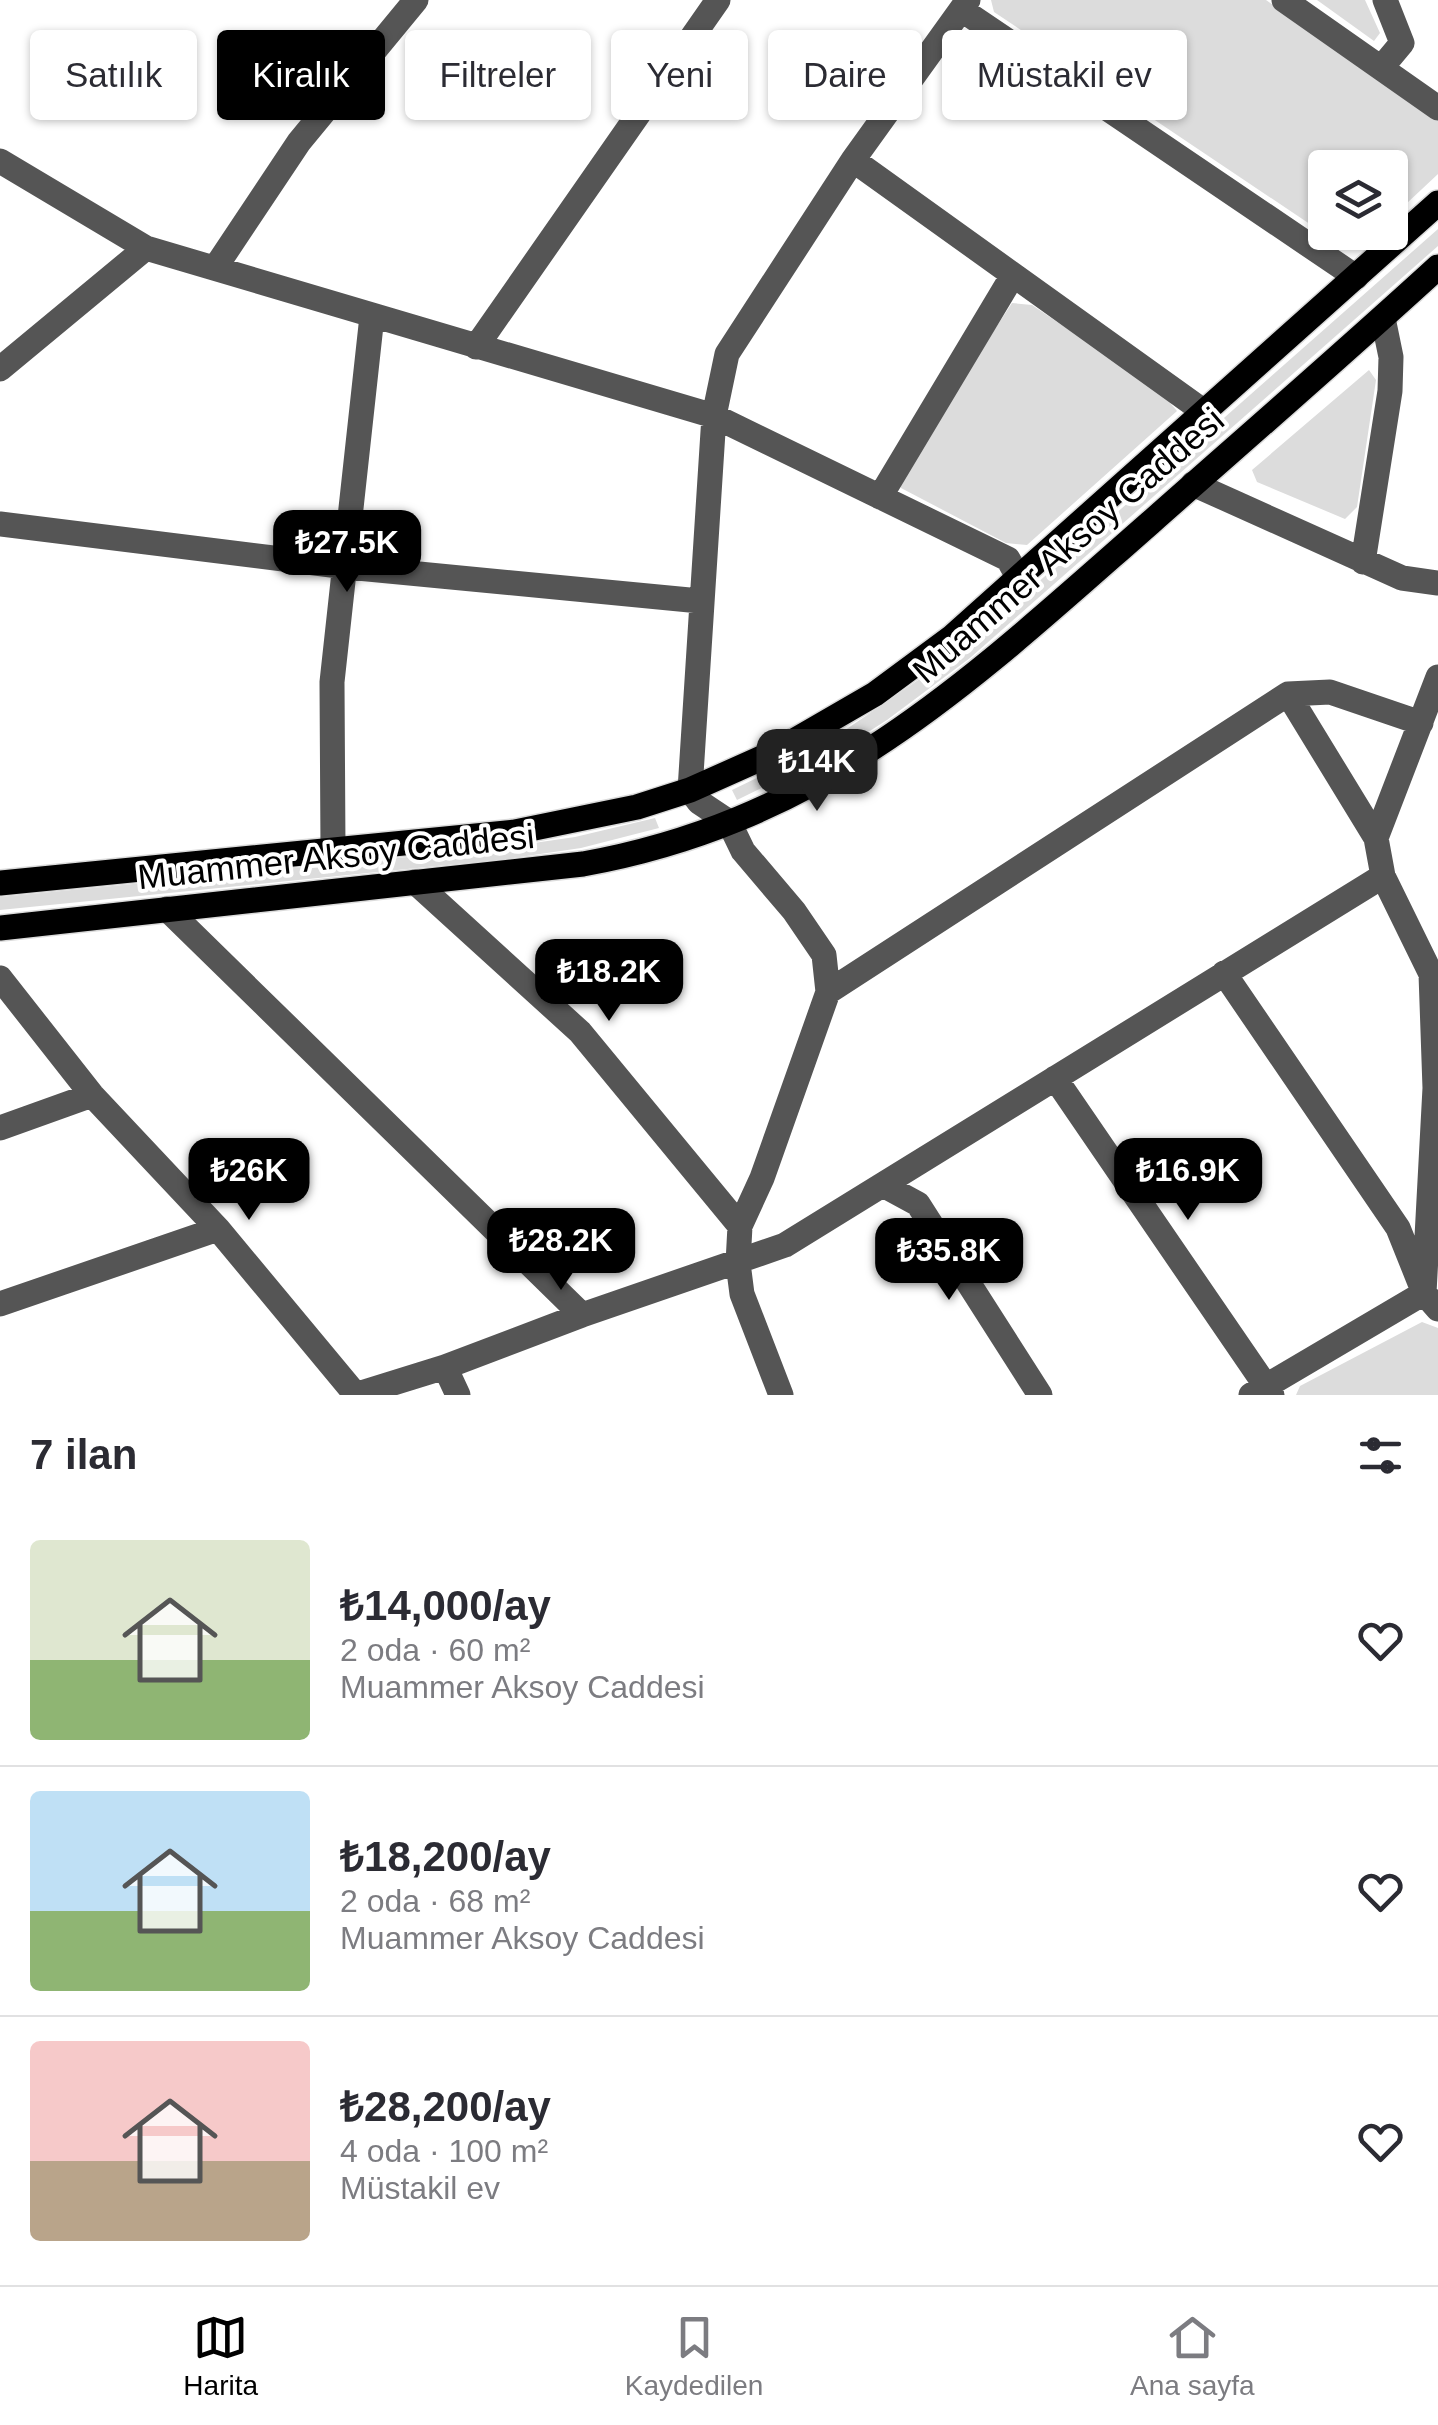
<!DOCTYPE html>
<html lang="tr">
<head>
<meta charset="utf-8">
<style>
  body { margin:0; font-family:Arial,sans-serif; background:#f7f7f7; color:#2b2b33; height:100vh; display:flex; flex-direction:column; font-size:38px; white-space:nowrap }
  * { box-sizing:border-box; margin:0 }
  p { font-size:32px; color:#7c7c81 }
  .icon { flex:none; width:55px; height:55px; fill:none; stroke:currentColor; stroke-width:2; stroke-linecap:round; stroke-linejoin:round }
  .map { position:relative; height:1395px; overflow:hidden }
  .side { display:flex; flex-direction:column; background:#fff; flex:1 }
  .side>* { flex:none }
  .guide { position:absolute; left:30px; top:30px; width:1380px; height:90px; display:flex; gap:20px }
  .fabs { position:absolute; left:1308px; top:150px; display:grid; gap:20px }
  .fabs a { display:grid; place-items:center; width:100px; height:100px; border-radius:10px; background:#fff; box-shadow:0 2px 8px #0004; font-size:50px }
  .price { position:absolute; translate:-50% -85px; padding:0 22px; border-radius:20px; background:#000; color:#fff; font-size:32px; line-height:65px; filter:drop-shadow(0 2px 5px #0008) }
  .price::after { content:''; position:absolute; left:50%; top:60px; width:30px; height:22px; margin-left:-15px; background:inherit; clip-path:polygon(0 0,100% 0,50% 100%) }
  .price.current { background:#222; color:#fff }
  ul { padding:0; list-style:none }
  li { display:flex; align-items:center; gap:30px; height:250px; padding:0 30px }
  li+li { border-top:2px solid #e1e1e2 }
  li span { display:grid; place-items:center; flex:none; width:280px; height:200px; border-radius:10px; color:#555 }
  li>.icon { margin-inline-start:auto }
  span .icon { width:120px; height:120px; fill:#fffc; stroke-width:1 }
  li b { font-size:42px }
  h2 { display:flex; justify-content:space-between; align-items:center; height:120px; padding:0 30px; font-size:42px }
  .tag { padding:0 35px; border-radius:10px; background:#fff; box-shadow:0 2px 8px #0004; font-size:35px; line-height:90px }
  .tag.current { background:#000; color:#fff }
  .menu { display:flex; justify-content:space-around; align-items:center; height:140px; border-top:2px solid #e1e1e2; background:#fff; font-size:28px; color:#7c7c81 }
  .menu a { display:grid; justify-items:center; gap:5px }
  .menu .current { color:#000 }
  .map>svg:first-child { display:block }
  .green { fill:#dcdcdc }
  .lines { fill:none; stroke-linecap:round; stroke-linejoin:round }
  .major-casing { stroke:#dbdbdb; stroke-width:28 }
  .minor { stroke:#555; stroke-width:25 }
  .major { stroke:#000; stroke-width:25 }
  .labels { text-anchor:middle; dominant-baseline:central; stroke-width:8; stroke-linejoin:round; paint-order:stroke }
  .street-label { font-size:35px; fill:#000; stroke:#fff }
</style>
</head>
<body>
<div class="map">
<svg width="1438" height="1395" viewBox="0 0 1438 1395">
  <rect width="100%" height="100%" fill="#fff"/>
  <!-- green -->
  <path class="green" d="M991,0h275l172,119v55l-48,45v-51h-65v64l51,1 -19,17 -16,-5 -347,-233z
    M1317,0h48l15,33 -6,8z
    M1438,229v17l-468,412 -83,62 -44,28 -106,52 -5,-10 87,-42 140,-96z
    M1012,303l20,2 128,86 17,20 -150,134 -21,-2 -105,-55 -2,-13z
    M1369,370l7,10 -19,127 -12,12 -88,-37 -5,-12z
    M655,818l4,10 -78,20 -75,11 -506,51v-13l500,-49 75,-11z
    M1422,1322l16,6v67h-142l4,-9z"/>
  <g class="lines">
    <!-- major casing -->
    <g class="major-casing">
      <path id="major" d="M0,883l515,-51 122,-25 53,-17 83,-37 102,-59 77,-57 486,-434
        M0,928l583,-64c244,-44 388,-184 567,-341 96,-85 193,-169 288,-256"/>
    </g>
    <!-- minor -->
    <path class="minor" d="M1284,0l154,108
      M962,10l394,267
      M1382,67l20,-24 -17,-43
      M853,160l350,251
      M0,161l146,87 568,168 294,143 10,18
      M215,268l84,-126 117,-142
      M476,347l242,-347
      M0,369l146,-121
      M1193,484l209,94 36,5
      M880,497l133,-222
      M0,524l347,43 353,34
      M1363,562l27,-171 1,-34 -8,-39
      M1288,694l42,-2 91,31
      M1376,838l62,-161
      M333,849l-1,-167 40,-366
      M415,882l165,150 160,194
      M167,909l415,406
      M1224,973l174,255 26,65 14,16
      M0,978l92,117 126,134 138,166
      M828,992l-4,-37 -30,-44 -51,-60 -14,-29 -30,-20 -9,-12 24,-374 13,-62 126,-194 115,-160
      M1055,1078l217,317
      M0,1128l92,-33
      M883,1185l35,19 122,191
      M0,1304l218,-75
      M445,1367l13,28
      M355,1395l90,-28 137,-52 203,-70 598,-369
      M781,1395l-39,-101 -4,-31 2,-37 22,-48 66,-186 460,-298 88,144 7,38 48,98 4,114 -11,205 -173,102"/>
    <!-- major -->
    <use href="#major" class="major"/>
  </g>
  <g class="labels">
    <!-- street labels -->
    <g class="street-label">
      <text transform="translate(1068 545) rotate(-41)">Muammer Aksoy Caddesi</text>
      <text transform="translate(336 856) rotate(-6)">Muammer Aksoy Caddesi</text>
    </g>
  </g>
</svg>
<div class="fabs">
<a><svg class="icon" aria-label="layers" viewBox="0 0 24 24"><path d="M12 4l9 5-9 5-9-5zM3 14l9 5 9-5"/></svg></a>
</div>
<b class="price" style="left:347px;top:595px">₺27.5K</b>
<b class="price current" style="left:817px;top:814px">₺14K</b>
<b class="price" style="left:609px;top:1024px">₺18.2K</b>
<b class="price" style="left:249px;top:1223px">₺26K</b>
<b class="price" style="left:1188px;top:1223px">₺16.9K</b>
<b class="price" style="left:561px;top:1293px">₺28.2K</b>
<b class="price" style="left:949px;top:1303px">₺35.8K</b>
<div class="guide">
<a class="tag">Satılık</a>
<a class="tag current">Kiralık</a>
<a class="tag">Filtreler</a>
<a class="tag">Yeni</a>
<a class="tag">Daire</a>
<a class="tag">Müstakil ev</a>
</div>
</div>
<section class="side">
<h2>7 ilan<svg class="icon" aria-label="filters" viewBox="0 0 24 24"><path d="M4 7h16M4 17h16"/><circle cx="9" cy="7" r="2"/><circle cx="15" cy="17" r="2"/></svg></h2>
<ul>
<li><span style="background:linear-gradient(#dfe7d0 60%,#8fb573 0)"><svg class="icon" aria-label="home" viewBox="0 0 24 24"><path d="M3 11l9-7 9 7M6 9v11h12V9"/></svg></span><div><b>₺14,000/ay</b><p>2 oda · 60 m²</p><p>Muammer Aksoy Caddesi</p></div><svg class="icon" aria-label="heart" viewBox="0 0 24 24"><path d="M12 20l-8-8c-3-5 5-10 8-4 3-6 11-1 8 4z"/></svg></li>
<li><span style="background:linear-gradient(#bfe0f5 60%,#8fb573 0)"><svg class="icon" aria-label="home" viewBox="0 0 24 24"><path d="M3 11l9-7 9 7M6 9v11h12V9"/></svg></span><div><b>₺18,200/ay</b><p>2 oda · 68 m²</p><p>Muammer Aksoy Caddesi</p></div><svg class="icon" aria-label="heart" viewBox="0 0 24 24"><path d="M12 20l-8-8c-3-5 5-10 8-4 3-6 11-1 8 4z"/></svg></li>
<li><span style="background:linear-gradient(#f6c9c9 60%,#b9a48a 0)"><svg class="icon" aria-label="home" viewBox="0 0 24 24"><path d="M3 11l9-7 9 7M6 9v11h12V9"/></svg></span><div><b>₺28,200/ay</b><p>4 oda · 100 m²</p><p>Müstakil ev</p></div><svg class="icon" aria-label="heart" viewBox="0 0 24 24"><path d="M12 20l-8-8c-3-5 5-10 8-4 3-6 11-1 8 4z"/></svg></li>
</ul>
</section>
<nav class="menu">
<a class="current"><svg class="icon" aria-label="map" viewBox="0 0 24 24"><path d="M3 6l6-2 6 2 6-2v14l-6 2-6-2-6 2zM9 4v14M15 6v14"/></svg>Harita</a>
<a><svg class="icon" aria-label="saved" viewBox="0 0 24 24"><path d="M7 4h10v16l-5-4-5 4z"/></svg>Kaydedilen</a>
<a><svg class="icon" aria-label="home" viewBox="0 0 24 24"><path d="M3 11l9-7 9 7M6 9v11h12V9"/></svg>Ana sayfa</a>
</nav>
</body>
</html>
